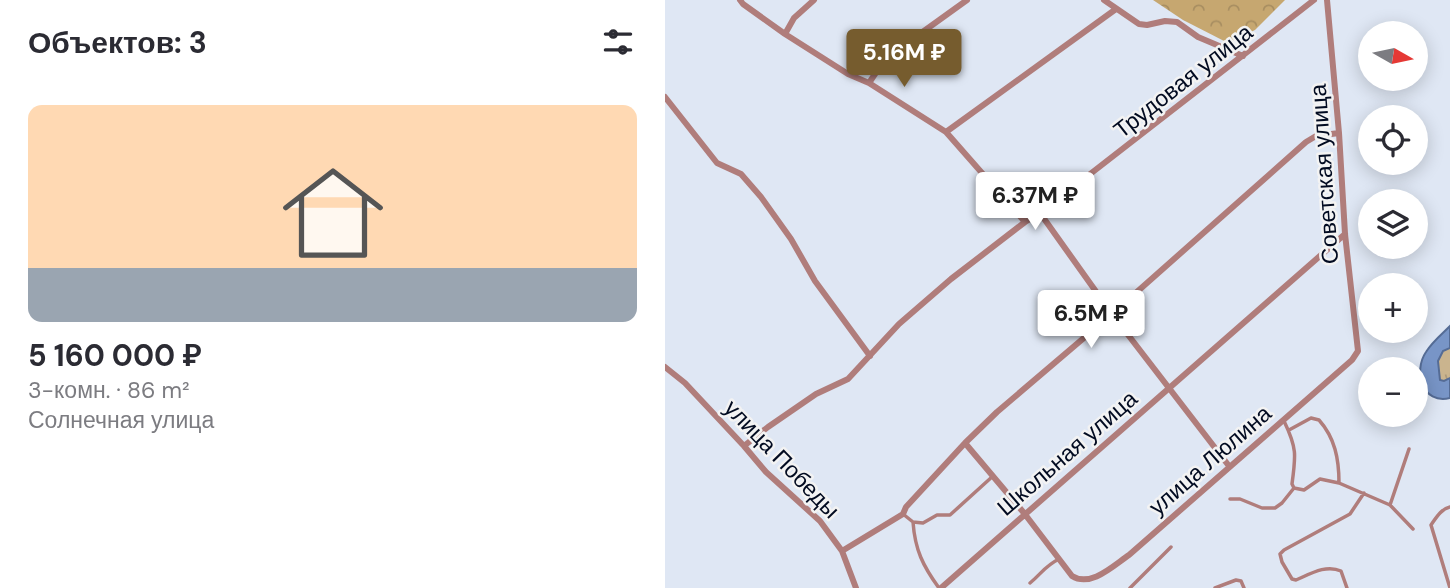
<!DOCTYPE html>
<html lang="ru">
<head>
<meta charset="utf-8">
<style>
  body { margin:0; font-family:"DM Sans",sans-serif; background:#f7f7f7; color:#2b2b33; height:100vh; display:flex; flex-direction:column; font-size:26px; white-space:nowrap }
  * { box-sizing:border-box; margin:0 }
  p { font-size:23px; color:#7c7c81 }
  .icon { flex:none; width:38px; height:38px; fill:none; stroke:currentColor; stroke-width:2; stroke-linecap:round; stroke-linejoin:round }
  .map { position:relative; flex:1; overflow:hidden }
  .panel { display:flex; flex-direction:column; background:#fff; width:665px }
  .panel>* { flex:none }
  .needle { width:46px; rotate:99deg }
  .fabs { position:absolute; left:693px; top:21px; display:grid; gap:14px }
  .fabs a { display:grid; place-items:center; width:70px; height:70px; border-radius:50%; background:#fff; box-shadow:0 4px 18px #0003; font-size:35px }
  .price { position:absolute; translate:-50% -60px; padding:0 16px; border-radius:7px; background:#fff; color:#222; font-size:23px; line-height:46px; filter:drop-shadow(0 2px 4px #0008) }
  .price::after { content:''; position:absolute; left:50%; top:42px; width:21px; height:16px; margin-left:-10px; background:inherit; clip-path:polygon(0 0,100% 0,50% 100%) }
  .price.on { background:#765c2e; color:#fff }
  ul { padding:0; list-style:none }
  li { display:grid; align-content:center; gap:14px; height:371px; padding:0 28px }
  li span { display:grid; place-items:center; height:217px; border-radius:14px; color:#555 }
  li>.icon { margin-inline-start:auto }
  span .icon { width:126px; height:126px; fill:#fffc; stroke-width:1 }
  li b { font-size:30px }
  h2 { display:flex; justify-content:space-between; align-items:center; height:84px; padding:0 28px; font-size:30px }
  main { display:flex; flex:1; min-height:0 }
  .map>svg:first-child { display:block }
  .grass { fill:url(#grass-tufts) }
  .forest { fill:url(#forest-crowns) }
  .water { fill:#7895c7; stroke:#556c95; stroke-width:2 }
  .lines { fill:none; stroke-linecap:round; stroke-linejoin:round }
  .service { stroke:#b07d7b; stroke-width:3.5 }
  .minor { stroke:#b07d7b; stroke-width:6 }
  .labels { text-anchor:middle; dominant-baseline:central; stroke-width:5; stroke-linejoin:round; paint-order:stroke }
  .street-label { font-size:23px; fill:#020b21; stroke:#f3f3f3 }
</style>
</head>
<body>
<main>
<section class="panel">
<h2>Объектов: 3<svg class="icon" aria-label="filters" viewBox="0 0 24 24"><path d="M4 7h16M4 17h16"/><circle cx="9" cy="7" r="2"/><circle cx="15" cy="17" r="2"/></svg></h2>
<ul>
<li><span style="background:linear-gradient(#ffd9b3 75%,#9aa5b1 0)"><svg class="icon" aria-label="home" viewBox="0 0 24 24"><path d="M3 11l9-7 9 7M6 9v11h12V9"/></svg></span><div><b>5 160 000 ₽</b><p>3-комн. · 86 m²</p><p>Солнечная улица</p></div></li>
</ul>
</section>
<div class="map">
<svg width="785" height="588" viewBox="0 0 785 588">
  <defs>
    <pattern id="grass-tufts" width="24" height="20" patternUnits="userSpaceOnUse" patternTransform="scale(1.75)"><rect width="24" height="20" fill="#cab48e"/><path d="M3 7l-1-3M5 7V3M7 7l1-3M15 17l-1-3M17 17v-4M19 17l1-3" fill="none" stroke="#ac997a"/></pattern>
    <pattern id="forest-crowns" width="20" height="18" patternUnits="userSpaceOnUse" patternTransform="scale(1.75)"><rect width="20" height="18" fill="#c6a770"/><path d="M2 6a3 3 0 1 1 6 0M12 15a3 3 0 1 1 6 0" fill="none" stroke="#a88e61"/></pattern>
  </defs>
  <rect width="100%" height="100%" fill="#dfe7f4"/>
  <!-- grass -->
  <path class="grass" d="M783,347l2,1v30l-6,3 -4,-1c-3,-12 -3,-25 8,-33z"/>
  <!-- forest -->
  <path class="forest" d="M488,0h132l-30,30 -27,13 -45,-23z"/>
  <!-- water -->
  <path class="water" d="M785,326v22l-7,3 -5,10 2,19 4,1 6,-3v20c-28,7 -37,-27 -24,-46 6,-10 16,-18 24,-26z"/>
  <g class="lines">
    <!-- service -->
    <path class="service" d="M619,421c13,27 12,34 8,63l2,4 10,2 16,-11 19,4 51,22 23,24
      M624,430l22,-12 8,2c16,18 20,39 20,63
      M565,499h10l22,9h13l7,-5 12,-15
      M725,505l19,-56
      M238,514l10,8c2,28 10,44 26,66
      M248,522l10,1 14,-8h13l43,-39
      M365,583c12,-10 15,-17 29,-24
      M465,588l41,-41
      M550,588l21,-8 5,1 3,7
      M682,588l-6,-17c-15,-7 -31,3 -45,9l-4,-1 -10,-17 -2,-8 4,-4 66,-36 14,-21
      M785,588l-19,-63c5,-7 10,-16 19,-18"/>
    <!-- minor -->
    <path class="minor" d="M75,0l3,4 42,30 63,40 21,9 77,49 79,90
      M439,0l35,24 8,1 18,-4 12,1 21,15 45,19
      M120,34l9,-16 20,-18
      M204,83l16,-24 82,-59
      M0,97l52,66 24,11 20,23 30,42 24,42 55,75
      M281,132l170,-123
      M375,213l72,101 117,152
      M0,367l20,16 59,63 22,26 54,49 22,30 14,37
      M300,443l59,70 48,63c19,12 42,-11 57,-21l223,-195 6,-9 -13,-117 -6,-101 -12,-133
      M79,446l24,-19 48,-33 32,-15 51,-55 52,-45 74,-57 15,-9 274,-213
      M177,551l61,-37 3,-7 59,-64 32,-31 115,-98 194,-172 10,-6 23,-3
      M276,588l404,-354"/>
  </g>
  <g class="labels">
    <!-- street labels -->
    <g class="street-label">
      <text transform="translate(518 81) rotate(-38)">Трудовая улица</text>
      <text transform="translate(659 174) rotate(-94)">Советская улица</text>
      <text transform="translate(402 453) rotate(-41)">Школьная улица</text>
      <text transform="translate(117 459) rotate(46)">улица Победы</text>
      <text transform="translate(545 460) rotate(-41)">улица Люлина</text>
    </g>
  </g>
</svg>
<div class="fabs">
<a><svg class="needle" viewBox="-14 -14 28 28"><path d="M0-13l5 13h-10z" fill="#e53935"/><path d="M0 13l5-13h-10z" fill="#7c7c81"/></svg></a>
<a><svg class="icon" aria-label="locate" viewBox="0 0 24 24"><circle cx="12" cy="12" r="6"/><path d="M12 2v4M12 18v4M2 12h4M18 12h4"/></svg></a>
<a><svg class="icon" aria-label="layers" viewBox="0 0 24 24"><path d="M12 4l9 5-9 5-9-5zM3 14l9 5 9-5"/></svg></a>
<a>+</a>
<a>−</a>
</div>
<b class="price on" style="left:239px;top:89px">5.16M ₽</b>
<b class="price" style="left:370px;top:232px">6.37M ₽</b>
<b class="price" style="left:426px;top:350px">6.5M ₽</b>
</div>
</main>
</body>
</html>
